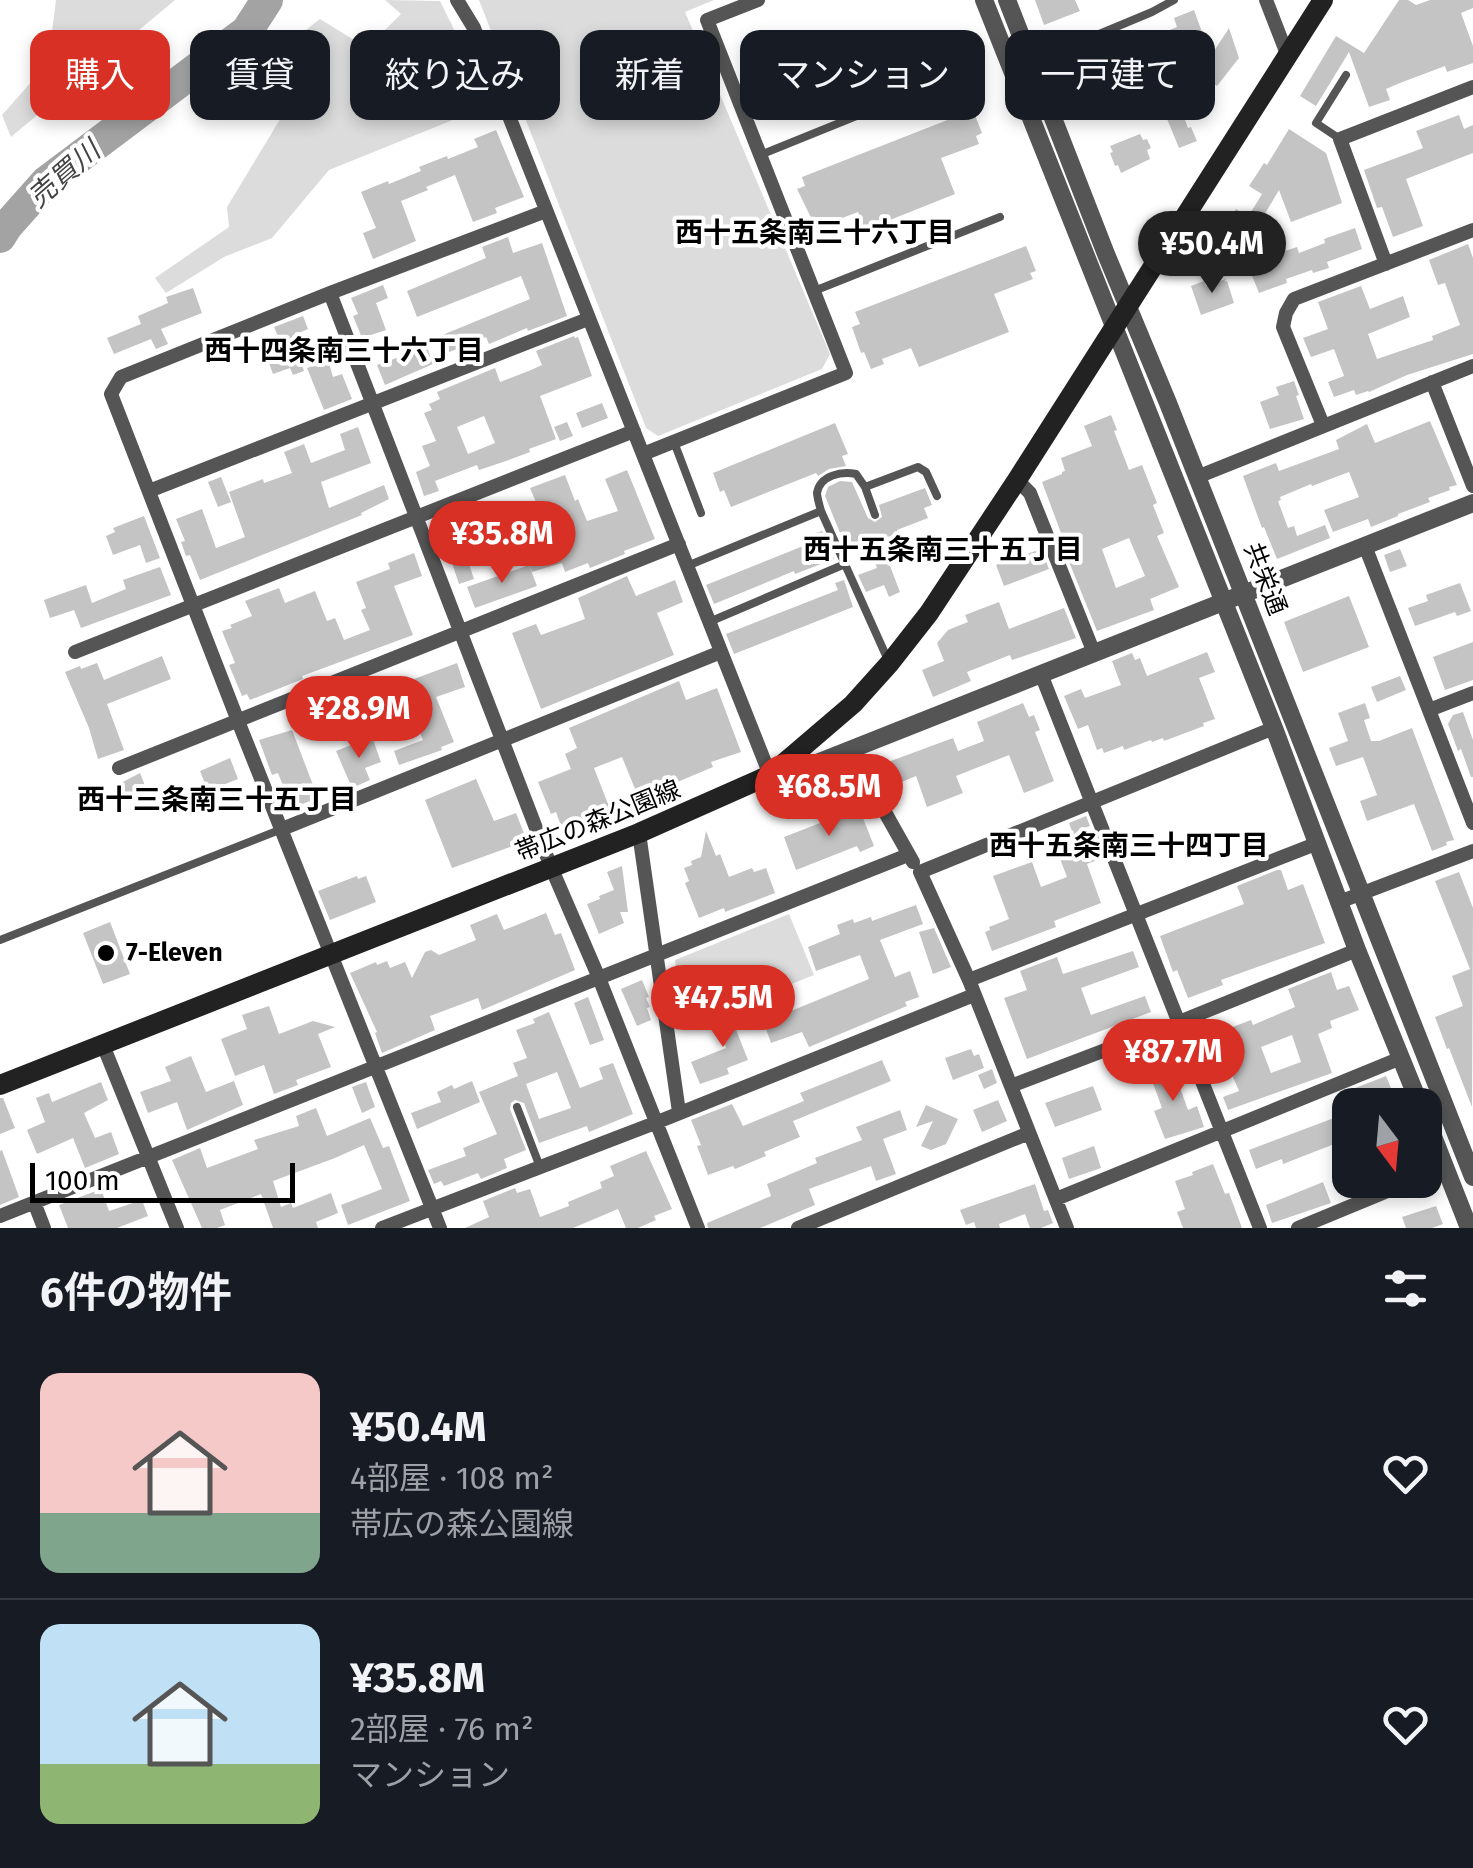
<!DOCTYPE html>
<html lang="ja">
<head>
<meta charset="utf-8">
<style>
  body { margin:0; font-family:"Fira Sans","Noto Sans JP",sans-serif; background:#20242c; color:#f1f3f6; height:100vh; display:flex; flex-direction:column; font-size:38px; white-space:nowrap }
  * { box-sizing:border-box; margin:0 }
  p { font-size:32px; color:#9ea1a6 }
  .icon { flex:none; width:55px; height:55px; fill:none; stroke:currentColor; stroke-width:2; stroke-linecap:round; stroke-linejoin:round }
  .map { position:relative; height:1228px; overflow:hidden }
  .side { display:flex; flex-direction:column; background:#171b24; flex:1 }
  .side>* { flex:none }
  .top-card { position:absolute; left:30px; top:30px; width:1415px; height:90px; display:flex; gap:20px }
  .needle { width:65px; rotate:164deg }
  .fabs { position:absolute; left:1332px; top:1088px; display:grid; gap:20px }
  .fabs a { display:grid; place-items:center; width:110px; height:110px; border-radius:20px; background:#171b24; box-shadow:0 5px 15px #0003; font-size:50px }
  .scale { position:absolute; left:30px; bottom:25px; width:265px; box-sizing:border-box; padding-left:10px; border:5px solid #000; border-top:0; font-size:28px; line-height:35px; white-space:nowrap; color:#000; -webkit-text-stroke:8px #fff; paint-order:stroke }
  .price { position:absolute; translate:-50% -85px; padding:0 22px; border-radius:35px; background:#d93025; color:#fff; font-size:32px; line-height:65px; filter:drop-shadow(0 2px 5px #0008) }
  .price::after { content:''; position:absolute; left:50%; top:60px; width:30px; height:22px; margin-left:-15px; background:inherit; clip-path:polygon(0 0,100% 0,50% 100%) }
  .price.selected { background:#222; color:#fff }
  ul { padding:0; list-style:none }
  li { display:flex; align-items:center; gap:30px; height:250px; padding:0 40px }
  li+li { border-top:2px solid #363941 }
  li span { display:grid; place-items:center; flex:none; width:280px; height:200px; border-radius:20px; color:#555 }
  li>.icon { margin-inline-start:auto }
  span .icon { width:120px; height:120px; fill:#fffc; stroke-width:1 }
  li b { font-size:42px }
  h2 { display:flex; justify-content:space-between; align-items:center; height:120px; padding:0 40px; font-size:42px }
  .tag { padding:0 35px; border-radius:20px; background:#171b24; box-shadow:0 5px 15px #0003; font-size:35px; line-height:90px }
  .tag.selected { background:#d93025; color:#fff }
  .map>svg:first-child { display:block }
  .green { fill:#dcdcdc }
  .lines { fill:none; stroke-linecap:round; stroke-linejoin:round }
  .river { stroke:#a3a3a3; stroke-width:32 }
  .building { fill:#c4c4c4; fill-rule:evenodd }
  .service { stroke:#555; stroke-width:8 }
  .minor { stroke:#555; stroke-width:14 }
  .tertiary { stroke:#555; stroke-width:18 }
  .secondary { stroke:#222; stroke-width:20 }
  .poi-dot { fill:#000; stroke:#fff; stroke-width:4 }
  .labels { text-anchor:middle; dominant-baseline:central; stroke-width:8; stroke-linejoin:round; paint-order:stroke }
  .street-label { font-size:25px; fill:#000; stroke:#fff }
  .poi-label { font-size:25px; font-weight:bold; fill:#000; stroke:#fff; text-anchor:start }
  .water-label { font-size:28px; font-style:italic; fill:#444; stroke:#fff }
  .neighbourhood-label { font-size:28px; font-weight:bold; fill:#000; stroke:#fff }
</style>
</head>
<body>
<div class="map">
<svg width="1473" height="1228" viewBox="0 0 1473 1228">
  <rect width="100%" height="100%" fill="#fff"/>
  <!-- green -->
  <path class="green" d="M56,0h119l-164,137 -9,-22 46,-52z
    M385,0l55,1 32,65 13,41 -156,63 -57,68 -48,19 -58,36 -11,-15 74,-51 -2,-20 55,-91 1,-45 10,-31 27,-21 47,29 34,-34z
    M479,0h235l-29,12 145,342 -8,15 -164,67 -12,-8z
    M789,914l25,61 -131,52 -8,-67z"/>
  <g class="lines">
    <!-- river -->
    <path class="river" d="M0,237l7,-11 39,-44 201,-151 20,-31"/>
  </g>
  <!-- building -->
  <path class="building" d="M1035,0h40l5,11 -36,14z
    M1399,0h9l8,5 14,-5h43v8l-12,5 12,33v17l-26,9 -2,-6 -45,17 -14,6 4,11 -21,7 -20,-55 -33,54 -16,-10 36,-60 28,17z
    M1194,10l9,25 -28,10 19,47 -17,6 11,30 3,-1 6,14 -18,7 -33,-80 -73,29 -10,-24 114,-46 -3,-9z
    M1229,28l10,30 -22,28 -18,-12z
    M973,110l9,23 -6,3 3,8 -38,14 14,36 -90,36 -7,-18 -42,16 -19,-39 8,-3 -3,-9z
    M1459,115l5,14 9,-4v28l-67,26 17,47 -30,11 -11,-30 -5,1 -13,-38 59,-22 -7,-17z
    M1289,129l37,24 16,50 -51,19 -12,-32 -36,61 -24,-15 17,-27 12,8 14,-23 -13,-8 15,-23 3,2z
    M496,130l28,67 -29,11 2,5 -24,9 -18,-47 -29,12 2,3 -27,11 15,40 -43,18 -10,-26 13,-5 -15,-36 27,-11 1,3 32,-13 -2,-4 28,-11 1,3 30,-12 -4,-8z
    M1140,134l3,6 4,-1 4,9 -4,2 3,9 -29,14 -3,-8 -3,1 -5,-13 3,-1 -3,-6z
    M1355,228l7,21 -35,13 2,6 -16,5 -1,-3 -26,9 1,4 -28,10 -8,-20 26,-9 -4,-9 24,-8 2,6 26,-10 -1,-4z
    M508,237l5,16 29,-10 25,73 -39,15 -1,-3 -38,16 -3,-7 -44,18 -7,-17 95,-39 -9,-23 -104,41 -10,-26 79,-33 -4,-11z
    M1468,244l5,14v96l-66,21 -38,17 -1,-1 -12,4 -2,-5 -20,7 -6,-15 16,-6 -10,-27 -23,8 -8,-19 25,-9 -10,-27 43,-16 9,23 33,-13 7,21 -42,17 9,25 56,-19 -1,-4 28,-11 -15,-42 -7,2 -9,-25z
    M1026,246l10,25 -6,2 3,6 -39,15 15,38 -90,35 -8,-19 -29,11 2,5 -13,5 -7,-17 -3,1 -9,-26 8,-3 -5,-12z
    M1226,279l-2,3 3,-1 7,22 -33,12 -10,-29 13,-5 2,5z
    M383,285l5,13 -12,5 10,27 -24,8 -9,-22 5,-2 -7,-16z
    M193,288l9,25 -41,16 7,15 -12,5 -5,-10 -37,15 -7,-16 34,-14 -3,-8 30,-13 -2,-6z
    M303,316l5,13 -16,7 12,35 -11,4 -3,-7 -17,6 -8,-22 17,-6 -8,-19z
    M574,336l1,2 3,-1 14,39 -52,20 16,43 -27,10 1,3 -24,9 -27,9 -2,-5 -42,16 4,10 -15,5 -8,-24 14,-6 -8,-20 14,-5 -12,-28 8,-3 -3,-6 11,-5 -3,-7 58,-24 5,14 31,-12 11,-5 -6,-14zM484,416l11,27 -27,11 -11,-27z
    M427,347l6,17 -48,21 -8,-20z
    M328,360l5,17 9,-3 10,25 -28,11 -17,-42z
    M1294,381l5,14 -3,1 8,23 -34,10 -10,-27 19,-7 -3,-8z
    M602,403l6,15 -26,10 -6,-15z
    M1111,415l6,15 -3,1 15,39 13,-5 15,38 -4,2 11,28 -7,3 22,51 -29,12 4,11 -57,21 -36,-89 3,-1 -22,-59 20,-8v-2l3,-1 -4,-13 31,-12 -8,-20zM1129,538l16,38 -29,12 -14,-39z
    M1430,421l27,64 -8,2 1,3 -22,8 2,4 -32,12v2l-27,11 -3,-8 -35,13 -9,-22 35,-13 -10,-25 -37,14 -1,-2 -31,13 1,3 -3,1 10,27 6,-2 3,10 28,-11 5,13 -53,21 -13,-32 -2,1 -19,-52 33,-13 3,8 60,-22 -3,-9 31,-16 8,19z
    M567,422l6,14 -13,5 -6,-14z
    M835,423l13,31 -6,2 4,10 -17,3 -11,7 -2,-3 -85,34 -7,-17 -4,2 -7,-19z
    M358,427l13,36 -50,19 8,26 55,-23 5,14 -28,14 1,2 -162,65 -10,-25 -4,1 -5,-14 4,-1 -9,-22 26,-10 14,39 29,-11 -16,-45 34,-13 1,4 28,-10 -8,-21 20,-8 7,19 34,-13 -5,-16z
    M627,470l28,69 -31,12 1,3 -35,14 -2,-5 -23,9 -3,-9 -30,9 -13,-34 -12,5 -8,-18 39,-18 -8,-19 35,-13 10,26 3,-2 9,22 31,-10 -13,-32z
    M221,477l10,25 -13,5 -10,-25z
    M840,481l12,1 16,36 7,4 7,-5 -3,-12 46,-17 7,17 -8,3 4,10 -31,12 1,3 -18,7 20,52 -11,5 -5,-12 -18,7 -8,-17 19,-7 -10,-25 -20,7 -22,-54 3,-9z
    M144,516l16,42 -14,5 -6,-18 -27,10 -7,-19 9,-4 -2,-4z
    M467,525l8,20 -8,3 2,5 -3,2 8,24 -15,5 -8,-24 -3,-5 -2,1 -8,-19z
    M822,531l12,28 -39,15 -1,-3 -80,33 -8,-19 112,-45 -2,-7z
    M1041,549l8,20 -45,17 -8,-21z
    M1400,549l7,17 -17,6 -6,-17z
    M414,553l8,23 -28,10 19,49 -111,41 1,3 -53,21 -3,-6 -5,2 -13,-31 6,-2 -13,-32 10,-3 -2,-3 22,-9 -7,-15 34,-13 6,15 30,-12 12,30 8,-3 9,22 26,-10 -9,-20 5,-2 -10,-26 34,-13 -2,-6z
    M529,565l8,21 -62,22 -8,-21z
    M160,567l11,28 -90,33 -7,-18 -24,8 -6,-18 42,-15 6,18 34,-14 -3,-9z
    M627,576l9,20 39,-16 8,22 -26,11 17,42 -133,54 -29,-76 24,-9 5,11 44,-16 -7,-21z
    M844,580l9,27 -119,47 -8,-20 112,-44 -3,-7z
    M1460,583l11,28 -14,5 -2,-4 -40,14 -7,-18 20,-7 -2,-6z
    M1349,596l20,51 -66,25 -19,-50z
    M999,602l10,27 55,-21 12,30 -64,22 -2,-5 -43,17 4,9 -38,16 -11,-27 22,-9 -7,-18 11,-13 20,-8 -3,-7z
    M1473,642v38l-28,10 -12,-33z
    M1207,652l8,20 -16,6 16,41 -12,4 1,3 -40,15 -1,-3 -11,4 -1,-2 -27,10 -1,-4 -19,7 -2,-5 -5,2 -9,-25 -10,4 -14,-33 17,-7 4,9 36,-13 -9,-24 20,-8 3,7 5,-2 7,18z
    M162,656l9,23 -64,25 17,46 -26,9 -9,-31 -24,-56 15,-6 1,3 16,-6 7,17z
    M457,663l8,24 -29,10 18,45 -13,5 1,3 -43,15 -5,-14 29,-11 -12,-29 -35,13 -9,-21 33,-13 -2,-5z
    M1400,676l6,14 -29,12 -6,-15z
    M679,681l7,19 31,-12 24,64 -30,10 2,5 -57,24 1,3 -17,7 -18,-44 -28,11 16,41 -27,11 2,6 -21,8 -8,-22 -5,2 -13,-32 33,-13 -6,-15 12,-6 -8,-20z
    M1023,703l6,14 5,-2 6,15 -5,2 19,49 -30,12 -15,-38 -53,21 7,17 -36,14 -11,-31 -19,8 -9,-22 65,-24 5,13 26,-10 -7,-19z
    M1365,703l5,15 -6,2 7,21h8l33,-13 42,112 -8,2 1,3 -15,6 -18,-47 -47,17 -7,-20 17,-6 -14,-38 -27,9 -7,-18 19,-7 -10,-28z
    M1463,712l10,28v37h-2l-10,-28 -3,2 -10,-27 5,-9z
    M292,730l26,68 -26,10 -14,-35 -6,2 -13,-35z
    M372,737l9,25 -16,6 5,12 -18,8 -16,-37z
    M230,758l8,21 -30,12 -8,-20z
    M140,773l6,15 -26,11 -5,-13z
    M476,779l18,42 22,-8 11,28 -75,27 -27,-68z
    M859,808l15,38 -14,6 -3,-6 -61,24 -12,-33z
    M1086,816l4,10 -5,2 12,32 -10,4 14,39 -47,18 2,6 -64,24 -7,-19 5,-2 -1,-3 20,-8 -16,-43 39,-14 9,25 26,-10 -10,-26 -2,1 -5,-13 22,-8 -3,-8z
    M706,831l10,25 4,-2 9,23 23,-9 2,4 12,-4 9,25 -50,19 -1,-4 -25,10 -14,-35 4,-2 -5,-13 8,-3 -1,-4 10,-4z
    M622,866l6,46h-8l4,11 -25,11 -12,-30 13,-5 -1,-3 15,-6 -7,-18z
    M1277,870h4l7,20 15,-6 22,59 -104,37 2,5 -35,13 -11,-28 -4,2 -13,-36 84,-32 -7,-18z
    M1459,872l14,36 -1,199 -23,-59 -2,1 -12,-32 28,-11 -11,-30 18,-7 -35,-88z
    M357,876l1,3 8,-3 10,26 -46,18 -12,-29z
    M916,905l7,19 -43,16 15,37 15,-6 9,26 -14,5 2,4 -98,41 -7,-15 -31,11 -9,-25 28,-10 1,3 78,-32 -9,-24 -44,16 -8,-24 32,-13 -3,-9 16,-6 1,4 17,-6 1,4z
    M546,913l9,22 6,-2 14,37 -93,40 -4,-12 -48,18 5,14 -53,23 -7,-20 2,-1 -27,-59 26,-11 1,3 10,-4 3,7 15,-6 7,16 13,-26 6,-2 8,5 37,-15 -6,-15 27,-11 7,16z
    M110,922l20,52 -27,10 -20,-51z
    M934,928l17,39 -18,7 -14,-42z
    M1133,951l6,16 -58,21 10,27 54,-19 6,16 -124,47 -23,-61 23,-8 -7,-19 37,-14 6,17z
    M1331,972l6,18 12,-4 10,24 -29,11 2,7 -14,6 14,39 -104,37 -5,-13 16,-6 -12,-28 -14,6 -7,-18 28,-11 -4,-12 21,-8 2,5 42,-18 -7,-18zM1292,1035l9,27 -30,11 -10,-26z
    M642,980l7,17 -3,1 4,9 -3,1 4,12 -14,6 -16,-37z
    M588,997l16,43 -14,5 -16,-42z
    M269,1006l10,28 34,-13 22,6 -17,7 13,33 -35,13 2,5 -24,9 -10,-29 -29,11 -14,-37 26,-10 -5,-14z
    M743,1008l5,13 -13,6 13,33 -21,8 2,6 -29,10 -9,-22 35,-14 -12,-28z
    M549,1012l31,76 23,-9 -4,-11 14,-5 20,51 -44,18 -2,-6 -48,17 -15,-40 -9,-3 -4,3 -1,6 16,41 -22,9 3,9 -26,11 -3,-6 -34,13 -3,-5 -7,3 -6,-14 38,-14 -3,-8 34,-14 -18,-42 39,-16 -5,-13 14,-5 -11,-28 19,-7 -2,-4zM557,1072l14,36 -32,11 -13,-35z
    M971,1049l3,7 5,-2 5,14 -31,12 -8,-22z
    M191,1056l15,36 28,-11 9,24 -56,25 -10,-28 -29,11 -8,-21 31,-11 -6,-14z
    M882,1060l9,21 -98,40 7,16 -36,15 2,4 -31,13 -2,-3 -25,9 -11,-29 4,-1 -10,-25 41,-16 11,22 61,-25 -4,-8z
    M1174,1063l7,18 -3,1 10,28 9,-4 7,21 -39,12 -11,-28 8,-3 -13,-36z
    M992,1069l5,14 -13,6 -6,-14z
    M1386,1076l12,29h-48l-5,-13z
    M472,1081l8,21 -63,27 -6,-16 30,-11 -4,-10 15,-7 2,4z
    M101,1082l7,18 -24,13 11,25 16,-6 8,22 -34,14 -12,-30 -36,16 -10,-24 18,-8 -9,-24 13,-5 3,9z
    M366,1082l9,25 -13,6 -10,-26z
    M1093,1086l9,24 -47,17 -10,-24z
    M0,1098h3l12,30 -15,6z
    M998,1100l9,21 -25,11 -9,-22z
    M926,1105l32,14 -12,25 -15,6 -10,-4 12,-25 -17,6z
    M316,1108l11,28 43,-18 13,30 6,-2 21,55 -62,24 -7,-20 41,-16 -18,-44 -29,13 -62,23 8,26 10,-4 2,5 38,-15 7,20 -22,9 2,6h-45l-12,-34 -41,16 5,15 -8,3h-15l-30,-68 28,-12 7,20 51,-19 -4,-9 45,-14 -3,-10z
    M900,1110l7,20 -24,9 13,35 -20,7 -5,-15 -62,23 6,16 -55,23h-52l-1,-5 64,-27 -4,-12 50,-21 -2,-5 47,-18 -6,-13z
    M1350,1112v26l-67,26 -1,-5 -26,10 -7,-19z
    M1094,1146l7,22 -32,11 -7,-21z
    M2,1150l17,47 -19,8v-54z
    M646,1151l26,58 -18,7 2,4 -18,8h-12l-8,-19 -45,19h-108l24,-11 -6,-16 32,-13 2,5 13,-4 10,28 29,-11 -1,-4 34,-14 -2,-6 14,-6 -4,-10z
    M1213,1164l12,30 4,-1 13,35h-59l-6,-16 8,-3 -10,-28 18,-6 -1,-3z
    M1323,1182l8,21 -59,20 -6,-18z
    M1035,1184l9,27 4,-1 5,13 -12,5h-11l-5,-14 -26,10 1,4h-24l-2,-6 -8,3 -6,-15z
    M101,1189l8,22 33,-11 6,16 -31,12h-49l-9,-23z
    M1436,1206l7,18 -11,4h-26l-4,-11z"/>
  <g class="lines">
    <!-- service -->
    <path class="service" d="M1032,62l120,-50 22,-12
      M1340,139l-24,-16 30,-48
      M760,155l188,-76
      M814,291l186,-74
      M674,442l27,71
      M865,487l53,-20 8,5 11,24
      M875,515l-10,-28 -9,-13c-14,-3 -36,1 -39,19 0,4 3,14 4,18l67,149
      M687,566l134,-55
      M709,622l136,-58
      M0,940l282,-111
      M517,1107l23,60"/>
    <!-- minor -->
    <path class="minor" d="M457,0l17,28 296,747
      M1266,0l21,54
      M1386,264l-46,-125 133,-52
      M330,293l221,574 48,111 99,250
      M1432,382l41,104
      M1323,425l-40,-98 3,-14 8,-14 179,-69
      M643,454l203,-81 -139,-353 51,-20
      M1197,477l276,-111
      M1017,480l13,13 64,160
      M149,491l439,-172
      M1365,546l108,277
      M75,652l559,-221
      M1041,674l219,554
      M1429,710l44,-17
      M850,750l63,112
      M119,768l560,-224
      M282,829l439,-177
      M639,833l40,279
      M1339,902l134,-51
      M969,980l349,-137
      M103,1045l74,183
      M1011,1086l168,-64 178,-72
      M1425,1176l21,-9
      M1056,1199l345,-141
      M34,1202l10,26
      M0,1216l908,-361
      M382,1228l273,-105 319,-128
      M440,1228l-202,-507 -127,-327 10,-17 209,-84 216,-82
      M798,1228l231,-95
      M1067,1228l-98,-248 -49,-108 354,-144
      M1298,1228l116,-48"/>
    <!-- tertiary -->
    <path class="tertiary" d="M984,0l290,728 83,222 63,155
      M1007,0l99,254 62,149 305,774
      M770,775l24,-3 679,-269
      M1425,1116l44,112"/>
    <!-- secondary -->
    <path class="secondary" d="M0,1085l639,-252 131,-58 83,-71 36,-40 40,-51 88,-133 306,-480"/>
  </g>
  <!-- markers -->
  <circle class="poi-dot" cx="106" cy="953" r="10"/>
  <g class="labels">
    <!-- street labels -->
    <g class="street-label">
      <text transform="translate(1265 579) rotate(69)">共栄通</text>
      <text transform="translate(598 821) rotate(-22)">帯広の森公園線</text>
    </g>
    <!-- poi labels -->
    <g class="poi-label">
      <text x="126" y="953">7-Eleven</text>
    </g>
    <!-- water labels -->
    <g class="water-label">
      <text transform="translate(64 174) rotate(-41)">売買川</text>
    </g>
    <!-- neighbourhood labels -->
    <g class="neighbourhood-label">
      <text x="815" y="232">西十五条南三十六丁目</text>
      <text x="344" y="350">西十四条南三十六丁目</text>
      <text x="943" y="549">西十五条南三十五丁目</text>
      <text x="217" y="799">西十三条南三十五丁目</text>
      <text x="1129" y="845">西十五条南三十四丁目</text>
    </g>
  </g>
</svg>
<div class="fabs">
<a><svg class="needle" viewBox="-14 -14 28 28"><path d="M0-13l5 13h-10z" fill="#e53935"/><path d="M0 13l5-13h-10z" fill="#9ea1a6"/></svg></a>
</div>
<div class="scale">100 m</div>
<b class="price selected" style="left:1212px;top:296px">¥50.4M</b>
<b class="price" style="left:502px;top:586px">¥35.8M</b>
<b class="price" style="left:359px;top:761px">¥28.9M</b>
<b class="price" style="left:829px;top:839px">¥68.5M</b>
<b class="price" style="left:723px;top:1050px">¥47.5M</b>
<b class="price" style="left:1173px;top:1104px">¥87.7M</b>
<div class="top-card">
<a class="tag selected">購入</a>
<a class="tag">賃貸</a>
<a class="tag">絞り込み</a>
<a class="tag">新着</a>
<a class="tag">マンション</a>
<a class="tag">一戸建て</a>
</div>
</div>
<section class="side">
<h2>6件の物件<svg class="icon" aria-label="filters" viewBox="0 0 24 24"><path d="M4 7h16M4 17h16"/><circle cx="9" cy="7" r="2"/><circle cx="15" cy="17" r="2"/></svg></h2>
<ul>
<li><span style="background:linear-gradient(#f6c9c9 70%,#7fa58c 0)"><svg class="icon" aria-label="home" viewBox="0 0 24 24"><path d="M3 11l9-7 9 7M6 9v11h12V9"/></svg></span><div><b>¥50.4M</b><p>4部屋 · 108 m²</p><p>帯広の森公園線</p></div><svg class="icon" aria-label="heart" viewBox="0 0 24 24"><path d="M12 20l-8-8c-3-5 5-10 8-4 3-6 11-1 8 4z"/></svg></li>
<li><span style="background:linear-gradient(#bfe0f5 70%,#8fb573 0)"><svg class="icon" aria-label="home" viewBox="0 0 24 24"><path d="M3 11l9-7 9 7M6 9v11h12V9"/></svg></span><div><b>¥35.8M</b><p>2部屋 · 76 m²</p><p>マンション</p></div><svg class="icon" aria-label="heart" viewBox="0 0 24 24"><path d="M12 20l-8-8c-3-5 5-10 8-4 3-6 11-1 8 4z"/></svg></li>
</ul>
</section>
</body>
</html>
